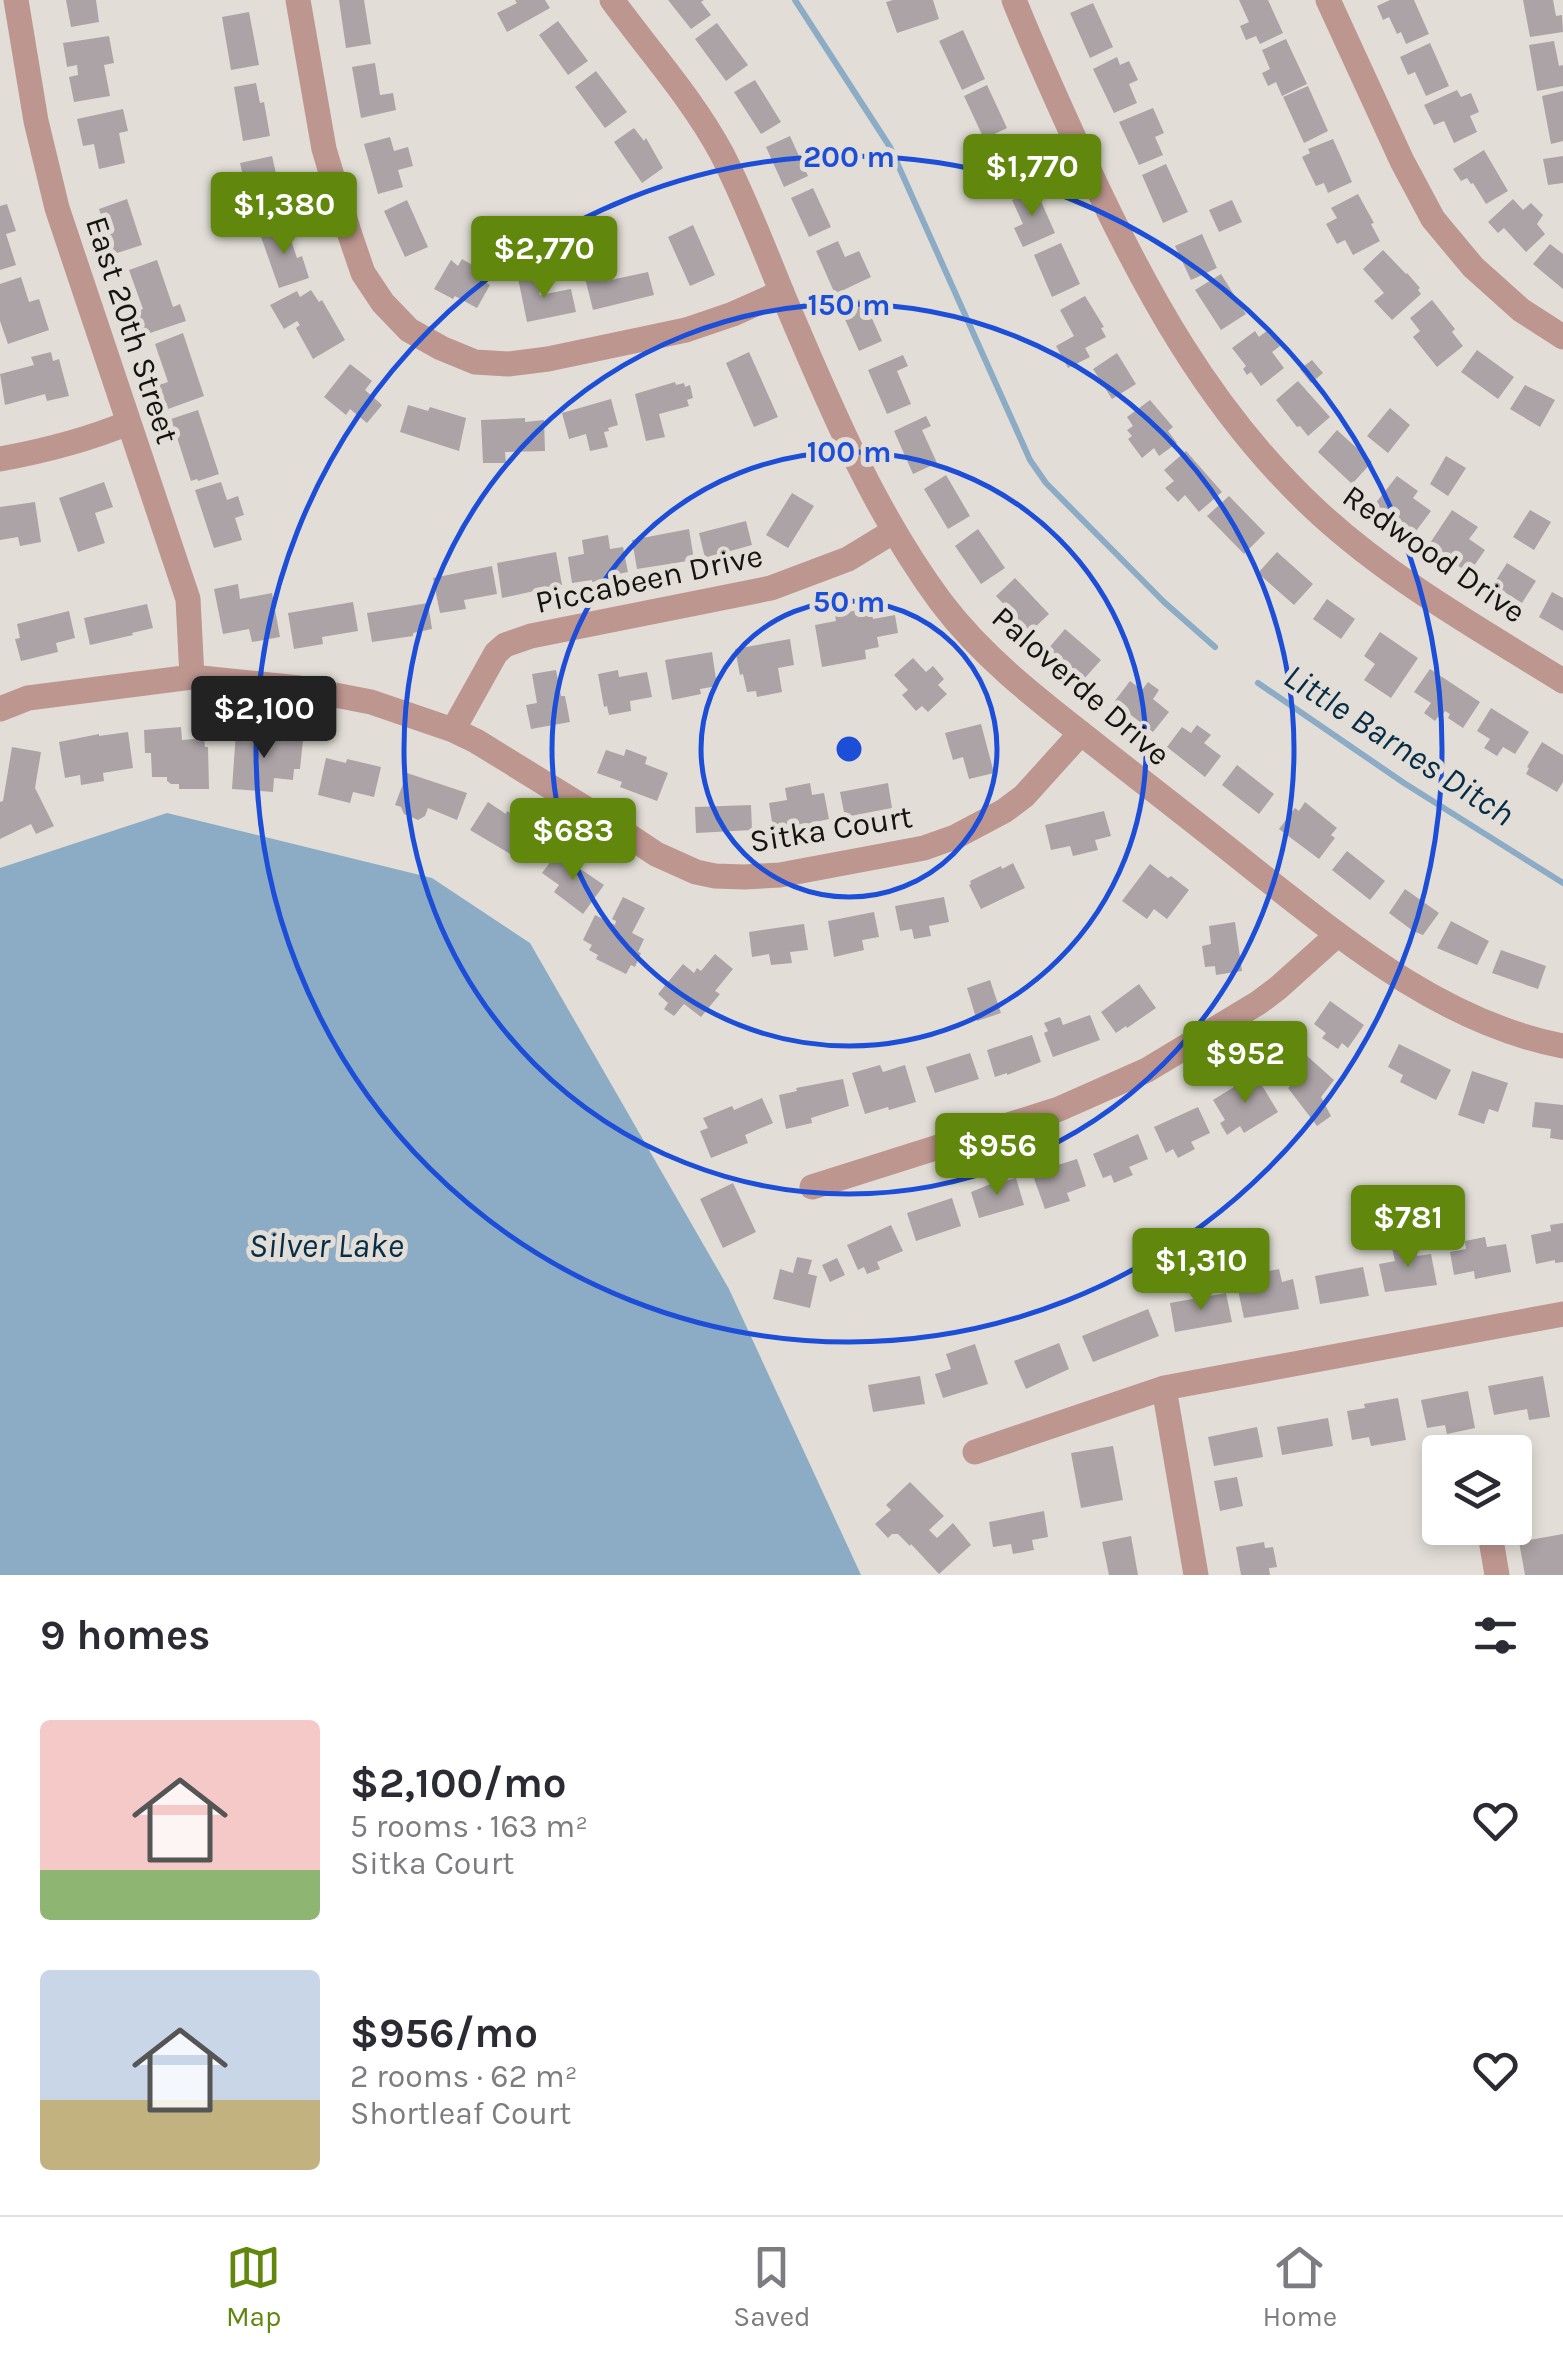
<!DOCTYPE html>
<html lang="en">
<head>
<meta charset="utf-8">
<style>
  body { margin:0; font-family:Karla,sans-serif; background:#f2f2f3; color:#2b2b33; height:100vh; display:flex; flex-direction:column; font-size:38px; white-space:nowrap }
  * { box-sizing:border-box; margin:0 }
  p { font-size:32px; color:#7c7c81 }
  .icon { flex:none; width:55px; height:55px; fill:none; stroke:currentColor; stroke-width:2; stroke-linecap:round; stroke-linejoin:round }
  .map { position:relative; height:1575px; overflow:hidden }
  .details { display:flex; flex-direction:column; background:#fff; flex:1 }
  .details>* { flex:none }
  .tools { position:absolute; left:1422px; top:1435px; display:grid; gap:20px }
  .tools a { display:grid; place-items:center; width:110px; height:110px; border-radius:10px; background:#fff; box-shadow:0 5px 15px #0003; font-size:50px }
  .price { position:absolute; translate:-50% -85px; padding:0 22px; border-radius:10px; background:#62870d; color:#fff; font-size:32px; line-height:65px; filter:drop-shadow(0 2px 5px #0008) }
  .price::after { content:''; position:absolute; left:50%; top:60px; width:30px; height:22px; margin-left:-15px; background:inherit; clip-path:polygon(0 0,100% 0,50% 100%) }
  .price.selected { background:#222; color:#fff }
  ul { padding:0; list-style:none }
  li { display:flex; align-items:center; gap:30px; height:250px; padding:0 40px }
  li span { display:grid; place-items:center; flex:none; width:280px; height:200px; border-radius:10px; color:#555 }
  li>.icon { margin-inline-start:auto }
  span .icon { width:120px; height:120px; fill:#fffc; stroke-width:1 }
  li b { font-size:42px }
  h2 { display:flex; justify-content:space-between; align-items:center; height:120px; padding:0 40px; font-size:42px }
  .tabs { display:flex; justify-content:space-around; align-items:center; height:140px; border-top:2px solid #e1e1e2; background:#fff; font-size:28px; color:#7c7c81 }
  .tabs a { display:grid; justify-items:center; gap:5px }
  .tabs .selected { color:#62870d }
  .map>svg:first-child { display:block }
  .water { fill:#8cabc5 }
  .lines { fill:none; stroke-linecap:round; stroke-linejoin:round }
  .stream { stroke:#8cabc5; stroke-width:6 }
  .building { fill:#aba3a6 }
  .minor { stroke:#be9690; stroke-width:25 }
  .ring { fill:none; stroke:#1d4ed8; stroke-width:5 }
  .labels { text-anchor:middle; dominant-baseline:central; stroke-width:10; stroke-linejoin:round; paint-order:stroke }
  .street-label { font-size:32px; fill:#151411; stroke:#e2ded7 }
  .water-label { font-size:35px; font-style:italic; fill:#062d48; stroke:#e2ded7 }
  .centre { fill:#1d4ed8; stroke:#e2ded7; stroke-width:5 }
  .ring-label { font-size:30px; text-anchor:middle; font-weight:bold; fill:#1d4ed8; stroke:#e2ded7; stroke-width:10; stroke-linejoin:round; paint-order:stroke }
</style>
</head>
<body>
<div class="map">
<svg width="1563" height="1575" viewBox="0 0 1563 1575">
  <rect width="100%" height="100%" fill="#e2ded7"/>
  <!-- water -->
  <path class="water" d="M167,813l265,65 98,65 199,346 132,286h-861v-707z"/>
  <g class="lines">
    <!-- stream -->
    <path class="stream" d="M795,0l95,147 140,313 16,23 118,119 51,45
      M1258,683l146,100 159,100"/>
  </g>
  <!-- building -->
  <path class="building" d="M66,0h30l3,22 -28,5z
    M339,0h25l7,44 -25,4z
    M515,0h30l5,8 -43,24 -10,-19 20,-10z
    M668,0h36l-3,2 10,13 -20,14z
    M893,0h40l6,19 -42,14 -11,-31z
    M1239,0h29l15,33 -23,11 -4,-8 -10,4 -6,-14 9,-4z
    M1390,0h24l15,34 -23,10 -5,-12 -4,2 -8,-17 -6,3 -6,-14z
    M1523,0h30l3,16 6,-1 1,17 -33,5z
    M1093,3l20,44 -23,11 -20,-45z
    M249,12l10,53 -28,5 -9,-53z
    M558,21l30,40 -20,14 -29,-40z
    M717,23l31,42 -22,16 -31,-42z
    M963,30l22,49 -23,11 -23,-49z
    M109,36l5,27 -10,2 6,31 -36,6 -5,-25 9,-2 -1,-10 -10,2 -4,-24z
    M1286,39l21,45 -25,12 -6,-14 -8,4 -6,-13 8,-4 -8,-19z
    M1554,41l5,25 4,-1v21l-26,5 -8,-46z
    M1430,43l19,43 -23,10 -11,-24 -7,3 -8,-18z
    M1117,57l3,8 9,-4 9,19 -9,4 8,19 -23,10 -21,-44z
    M375,63l5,32 13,-2 3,17 -35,8 -9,-51z
    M596,71l31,41 -22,16 -30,-41z
    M755,80l26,42 -20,12 -27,-42z
    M256,83l4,20 4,-1 6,34 -27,5 -9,-54z
    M987,85l20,43 -23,11 -20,-43z
    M1308,86l20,45 -24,12 -21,-46z
    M1457,90l4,7 10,-4 8,19 -9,4 7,16 -23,11 -10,-22 -10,4 -10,-20z
    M1563,91v50l-12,3 -9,-48z
    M1153,108l11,25 -9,4 8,18 -24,10 -20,-43z
    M123,109l5,22 -9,2 6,30 -26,6 -5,-25 -11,2 -6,-27z
    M634,128l10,13 2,-3 17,30 -21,15 -28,-41z
    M1012,135l20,46 -23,10 -21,-45z
    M790,136l18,40 -24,11 -18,-40z
    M390,137l4,14 14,-4 5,19 -15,4 5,17 -25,7 -14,-50z
    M1333,139l19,43 -24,11 -4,-10 -8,3 -14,-29 8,-4 -2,-4z
    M1484,150l24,41 -22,13 -13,-21 -2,1 -4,-6 -6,3 -8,-12z
    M272,156l10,43 -4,1 5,18 -29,7 -14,-62z
    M1563,156v27l-15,2 -5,-26z
    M1166,164l22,48 -25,11 -21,-48z
    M813,188l18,39 -22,10 -18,-39z
    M1036,190l19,43 -32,14 -9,-19 9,-4 -11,-24z
    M1358,194l16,29 -3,1 9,17 -27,14 -8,-15 -8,4 -11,-20 11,-6 -6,-10z
    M127,199l15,46 -28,9 -15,-45z
    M1513,199l10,11 8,-7 12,12 -6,9 8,10 -19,18 -22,-24 -6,5 -10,-11z
    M407,200l21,47 -23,10 -21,-46z
    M1232,200l10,22 -23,10 -10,-22z
    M7,204l9,27 -10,3 10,31 -16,5v-64z
    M286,225l11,33 5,-2 7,22 -30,10 -19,-54z
    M693,225l22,50 -25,11 -22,-49z
    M1202,234l15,34 -26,12 -16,-34z
    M838,241l7,16 14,-6 12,26 -36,17 -19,-43z
    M1061,243l19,41 -28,13 -18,-42z
    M1550,244l13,10v35l-30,-25z
    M1383,250l23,24 1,-1 13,15 -2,2 3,4 -29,26 -18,-19 10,-8 -21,-24z
    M462,259l14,8 -4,8 18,10 -13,23 -22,-12 -2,3 -19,-10 17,-29 7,6z
    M157,260l16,47 7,-3 6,17 -45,15 -7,-24 9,-3 -14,-39z
    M603,269l3,12 42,-9 6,23 -61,15 -9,-36z
    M1221,274l25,40 -25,16 -26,-40z
    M536,275l4,20 31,-6 5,23 -49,10 -9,-44z
    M21,277l8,25 10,-3 10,31 -41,14 -8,-23v-37z
    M311,290l8,12 3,-2 23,40 -32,19 -17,-31 4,-3 -3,-4 -13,8 -14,-24 27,-14 3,6z
    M1085,296l19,31 -3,1 5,9 -21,11 5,9 -22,11 -12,-22 18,-10 -14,-26z
    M863,298l19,43 -23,10 -19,-43z
    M1432,300l23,29 -3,3 11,14 -26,21 -24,-30 7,-6 -10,-13z
    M1268,330l12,16 -8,6 12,16 -23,18 -10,-14 -4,3 -4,-6 3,-3 -14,-18 23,-17 4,6z
    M183,333l21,63 -36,13 -9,-24 9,-3 -13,-38z
    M1477,350l37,27 -16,22 -37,-27z
    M51,352l2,9 6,-2 10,37 -22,5 -2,-7 -40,11 -5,-31 34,-9 -3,-8z
    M749,352l29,65 -24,10 -28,-64z
    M1117,353l19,31 -24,15 -19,-30z
    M903,355l5,11 -11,5 14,33 -24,10 -19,-44z
    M1312,360l11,13 -12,10 -11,-14z
    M350,364l22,17 -7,9 17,15 -15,18 -17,-14 -4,6 -22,-18z
    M1298,381l32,36 -22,19 -8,-10 -3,1 -21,-27z
    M675,382l1,3 8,-2 1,4 5,-2 3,13 -6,2 2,6 -30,8 6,23 -19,4 -11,-47z
    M1525,385l30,15 -15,27 -30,-18z
    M611,399l7,26 -10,3 1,3 -5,1 4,15 -18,4 -4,-17 -17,5 -7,-26z
    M1150,400l23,27 -5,4 9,12 -18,13 -5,-8 -12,10 -14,-19 4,-3 -5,-6 6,-4 -6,-9z
    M408,405l20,6 2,-4 36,11 -7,33 -59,-19z
    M1390,408l20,17 -22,28 -21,-17z
    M198,410l21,64 -21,7 -1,-2 -6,2 -20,-62z
    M926,416l5,10 -9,4 15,33 -24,11 -19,-43z
    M525,418v4l19,-2 1,31 -40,1 1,11h-23l-2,-43z
    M1337,430l35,32 -20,22 -34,-32z
    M1186,451l36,41 -23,20 -14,-17 -7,7 -13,-14 9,-7 -10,-11z
    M1446,456l20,12 -18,28 -18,-12z
    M946,475l24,41 -22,13 -24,-40z
    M1397,476l21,15 -5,7 18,13 -18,24 -38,-31z
    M104,482l9,25 -18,6 10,30 -27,9 -19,-54z
    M221,482l6,18 11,-4 6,19 -9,3 7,22 -28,8 -19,-58z
    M792,493l22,13 -26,42 -22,-13z
    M1229,496l36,37 -21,21 -37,-38z
    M35,502l6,40 -21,4 -2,-9 -18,3v-33z
    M1452,510l26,17 -9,12 16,11 -16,23 -41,-27z
    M1530,510l21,12 -17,28 -21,-13z
    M746,521l6,24 -47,13 -6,-25z
    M689,529l5,31 -57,9 -5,-29z
    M978,529l27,39 -24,16 -26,-38z
    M608,535l2,14 13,-2 5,25 -20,4 1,3 -17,3v-2l-20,3 -4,-26 16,-3 -2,-14z
    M556,552l6,33 -60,13 -5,-35z
    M1277,552l36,32 -19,21 -36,-32z
    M1507,563l29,18 -14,22 -29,-18z
    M492,566l5,28 -33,6 2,9 -26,4 -7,-35z
    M1015,578l34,36 -19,18 -34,-36z
    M238,584l2,15 32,-6 8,44 -28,5 -3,-13 -26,5 -9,-45z
    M1552,592l11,6v33l-24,-14z
    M1327,599l28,20 -14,20 -28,-20z
    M353,602l5,29 -36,6 1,7 -29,5 -6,-36z
    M428,603l4,26 -19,4v3l-41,6 -5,-29z
    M147,604l6,24 -21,5 1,2 -43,10 -6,-27z
    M871,607l2,12 22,-4 3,18 -21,4 2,10 -14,3 1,9 -44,8 -7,-42 21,-4 -1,-6z
    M69,611l6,27 -19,5 2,9 -37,9 -6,-22 5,-1 -3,-14z
    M1065,629l36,31 -17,19 -36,-30z
    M1380,632l38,26 -27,40 -27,-18 11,-16 -11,-8z
    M790,639l4,26 -16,3 4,24 -25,5 -1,-6 -9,1 -4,-18 -3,1 -5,-26z
    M712,652l5,34 -17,3 1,5 -29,6 -7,-40z
    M913,658l13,14 7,-6 11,13 -6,6 9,9 -19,18 -6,-6 -6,5 -14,-16 6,-5 -14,-15z
    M1430,669l50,33 -17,26 -15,-10 2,-4 -5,-3 -3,5 -2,-2 -5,7 -11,-8 7,-10 -17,-11z
    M556,670l5,26h4l5,26 -39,7 -5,-24 11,-2 -5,-29z
    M618,670l1,7 28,-5 5,25 -22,4 1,10 -22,4 -2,-9 -3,1 -6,-33z
    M1130,681l12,9 6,-8 11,8 -6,9 16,13 -16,20 -39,-30z
    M1491,708l38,24 -14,22 -12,-7 -6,9 -13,-8 6,-9 -13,-8z
    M981,724l13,49 -25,6 -6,-22 -10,3 -8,-27z
    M1197,725l14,10 -7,8 17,13 -16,21 -38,-30 15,-20 9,6z
    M181,727l1,13 22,-2 1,9h3l1,42h-30v-5h-8l-4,-3v-4h-15l-1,-24h-6l-1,-23z
    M128,732l5,36 -30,5 1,8 -23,4 -1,-10 -15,3 -6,-36 40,-8v2z
    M236,732l60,5v3h7l-3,29h-6l-1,11 -19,-2 -1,14 -41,-3z
    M1542,742l21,13v27l-6,10 -31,-18 3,-6 -2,-1z
    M12,747l29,5 -6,36 19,38 -18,8 -5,-10 -31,15v-37l3,-1z
    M626,749l21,8 -2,7 23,9 -11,28 -37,-14 2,-5 -25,-9 9,-23 18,6z
    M326,758l20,5 1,-4 34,8 -7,30 -21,-5 -3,11 -32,-8z
    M1237,765l37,29 -15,20 -37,-29z
    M407,773l60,20 -10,27 -29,-12 -3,8 -7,4 -14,-6 -3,-7 -6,-2z
    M810,783l2,12 12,-2 5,26 -35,8 -21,1 -4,-25 18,-3 -2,-12z
    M888,783l4,25 -47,9 -5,-25z
    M488,802l18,12 1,-3 34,21 -19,29 -52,-31z
    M1305,802l32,26 -6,7 4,3 -16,21 -40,-30 16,-21 4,3z
    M751,805l1,25 -56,3 -1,-26z
    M1104,811l7,25 -16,4 3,10 -25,6 -3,-10 -19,4 -6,-25z
    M1347,851l38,30 -15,19 -38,-30z
    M557,853l47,32 -21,29 -29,-22 5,-7 -17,-12z
    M1013,863l12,25 -44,21 -12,-24 2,-1 -1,-3 31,-15 1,3z
    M1150,864l18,14 3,-2 18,14 -22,29 -13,-10 -7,10 -25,-18z
    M1405,889l34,24 -16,22 -10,-4 -24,-18z
    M623,897l22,11 -13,25 12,6 -6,13 3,1 -6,14 -4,-2 -5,9 -30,-15 2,-4 -9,-5 3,-5 -9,-5 12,-25 20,10 1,-4 -4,-2z
    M944,897l5,25 -20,4 2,10 -17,3 -2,-10 -12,2 -5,-25z
    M874,912l5,25 -17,3 2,10 -30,7 -6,-36z
    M1451,921l38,20 -12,24 -40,-17z
    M1235,922l7,49 -26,4 -1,-9 -10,1 -3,-21 9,-2 -2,-18z
    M804,924l4,26 -18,2 2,11 -21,2 -2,-11 -17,3 -3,-25z
    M1501,950l45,16 -8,23 -46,-16z
    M715,954l18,15 -18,22 5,3 -19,23 -17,-13 -10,12 -10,-7 4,-6 -10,-9 25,-30 11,9 3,-5 4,3z
    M990,980l11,33 -24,8 -10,-33z
    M1139,984l17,24 -29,20 -1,-2 -10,7 -15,-21z
    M1330,1001l34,24 -16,23 -6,-5 -4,6 -16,-11 4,-5 -12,-9z
    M1090,1015l10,25 -47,17 -9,-24 4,-2 -4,-8 16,-6 3,8z
    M1032,1035l9,27 -34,13v-2l-12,4 -8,-27z
    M1399,1044l52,26 -15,30 -36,-18 3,-7 -15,-8z
    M1298,1048l36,32 -13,17 10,19 -14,10 -29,-38 3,-3 -14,-13z
    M970,1053l9,26 -44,14 -9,-26z
    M880,1065l3,7 22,-7 11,37 -27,8 -1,-3 -23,7 -13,-41z
    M1472,1071l36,12 -10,29 -9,-3 -5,15 -26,-9z
    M1255,1074l23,38 -34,21 -4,-7 -13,9 -7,-12 5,-3 -12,-20z
    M843,1079l6,27 -38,12 1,5 -26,6 -7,-34 18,-4 -1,-3z
    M762,1098l11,25 -28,12 3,8 -37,15 -11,-27 8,-3 -5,-10 29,-12 2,4z
    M1535,1102l28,3v35l-13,-2 1,-9 -19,-2z
    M1198,1107l12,26 -19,9 4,7 -17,9 -5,-9 -7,4 -12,-26z
    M1138,1134l10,25 -19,8 4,8 -19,8 -3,-8 -8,3 -10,-24z
    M1077,1159l9,27 -19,7 3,8 -25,8 -13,-36z
    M1016,1178l8,27 -45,13 -8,-26 27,-11v2z
    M733,1183l23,49 -33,16 -23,-49z
    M952,1198l9,28 -45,15 -9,-28z
    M1563,1223v39l-8,1v-3l-19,4 -5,-29 20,-4 -1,-6z
    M891,1225l12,26 -26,11 3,7 -13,5 -3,-7 -6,3 -11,-25z
    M1485,1237l2,10 19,-3 5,28 -36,7 -1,-8 -20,4 -4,-23 16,-3 -1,-8z
    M1415,1244l2,12 14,-2 6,31 -52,7 -6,-28 16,-3 -3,-13z
    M797,1257l15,3 -4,14 9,2 -7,32 -37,-9 7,-30 13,4z
    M837,1258l8,17 -15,7 -8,-17z
    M1363,1267l6,29 -49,8 -5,-28z
    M1279,1269l3,13 11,-3 6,30 -55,9 -6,-28 17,-4 -2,-12z
    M1226,1293l6,29 -57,10 -5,-29z
    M1148,1309l11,27 -66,26 -11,-26z
    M1059,1343l10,26 -43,20 -12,-28z
    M975,1344l13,40 -45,14 -8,-24 16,-5 -5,-15z
    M920,1376l5,28 -52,8 -5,-27z
    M1543,1376l7,41 -21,3 -2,-11 -33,6 -6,-29z
    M1468,1391l7,37 -28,6 -2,-9 -18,3 -6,-28z
    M1398,1398l8,42 -35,6 -2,-9 -17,3 -5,-29 18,-3 -1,-4z
    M1328,1418l5,28 -51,9 -5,-28z
    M1257,1427l6,30 -49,9 -6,-29z
    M1113,1446l10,54 -42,8 -10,-55z
    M1237,1477l6,29 -23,5 -6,-30z
    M910,1482l34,34 -15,14 8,8 16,-15 18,22 -32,29 -28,-30 -1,2 -12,-12h-6l-4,4 -13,-14 16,-14 -5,-5z
    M1044,1511l4,26 -16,3 2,10 -21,4 -2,-10 -18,3 -4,-25z
    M1563,1534v41h-38l-6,-33z
    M1131,1536l7,39h-29l-7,-33z
    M1264,1542l1,6 8,-1 4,20 -8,1 1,7h-29l-5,-28z"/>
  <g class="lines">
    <!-- minor -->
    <path class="minor" d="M16,0l20,121 21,87 131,391 4,78
      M298,0l26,149 25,83 14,41 20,30 26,27 32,18 34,14 33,2 40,-5 138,-29 47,-16 49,-22
      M612,0c37,51 80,98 110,154 23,45 41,92 60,139 45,106 90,216 159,309 43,57 100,100 155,143 52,41 104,81 155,122 94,74 192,156 312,179
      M1014,0c21,52 44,103 67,153 61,133 129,260 238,360 73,67 160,116 244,168
      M1328,0l74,161 31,58 40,48 48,43 42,27
      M0,459c44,-8 87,-19 128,-36
      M0,709l28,-11 164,-21 107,11 72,14 82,28 23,11 138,85 42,28 40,18 19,4 29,1 36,-2 144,-27 31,-11 49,-26 20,-15 57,-63
      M453,730l43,-77 9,-8 26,-9 240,-48 77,-29 46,-28
      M812,1187l247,-78 88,-39 111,-67 20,-15 59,-53
      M1164,1388l32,187
      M975,1452l189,-64 399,-74
      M1489,1528l8,47"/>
  </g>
  <!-- distance rings -->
  <g class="ring">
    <circle cx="849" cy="749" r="148"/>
    <circle cx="849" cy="749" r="297"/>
    <circle cx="849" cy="749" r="445"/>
    <circle cx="849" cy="749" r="593"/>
  </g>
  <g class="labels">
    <!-- street labels -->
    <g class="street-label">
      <text transform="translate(132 330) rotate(72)">East 20th Street</text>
      <text transform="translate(1434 554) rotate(35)">Redwood Drive</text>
      <text transform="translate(649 579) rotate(-12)">Piccabeen Drive</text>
      <text transform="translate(1081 686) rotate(41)">Paloverde Drive</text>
      <text transform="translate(831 829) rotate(-9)">Sitka Court</text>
    </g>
    <!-- water labels -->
    <g class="water-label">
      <text transform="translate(1399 745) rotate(33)">Little Barnes Ditch</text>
      <text x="326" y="1245">Silver Lake</text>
    </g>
  </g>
  <circle cx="849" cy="749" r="15" class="centre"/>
  <g class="ring-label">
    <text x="849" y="167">200 m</text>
    <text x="849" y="315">150 m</text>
    <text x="849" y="462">100 m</text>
    <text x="849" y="612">50 m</text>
  </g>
</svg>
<div class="tools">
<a><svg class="icon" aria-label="layers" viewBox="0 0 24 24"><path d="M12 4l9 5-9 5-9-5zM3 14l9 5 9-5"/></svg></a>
</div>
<b class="price" style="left:1032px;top:219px">$1,770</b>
<b class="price" style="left:284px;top:257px">$1,380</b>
<b class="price" style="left:544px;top:301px">$2,770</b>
<b class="price selected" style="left:264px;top:761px">$2,100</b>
<b class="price" style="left:573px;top:883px">$683</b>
<b class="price" style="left:1245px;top:1106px">$952</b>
<b class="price" style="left:997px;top:1198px">$956</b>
<b class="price" style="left:1408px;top:1270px">$781</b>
<b class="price" style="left:1201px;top:1313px">$1,310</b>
</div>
<section class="details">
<h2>9 homes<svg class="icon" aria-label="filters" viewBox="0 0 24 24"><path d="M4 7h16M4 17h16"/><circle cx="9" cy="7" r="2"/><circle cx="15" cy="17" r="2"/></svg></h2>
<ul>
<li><span style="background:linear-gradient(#f6c9c9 75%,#8fb573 0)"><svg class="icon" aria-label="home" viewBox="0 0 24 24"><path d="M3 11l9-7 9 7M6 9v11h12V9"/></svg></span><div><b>$2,100/mo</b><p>5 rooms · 163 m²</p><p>Sitka Court</p></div><svg class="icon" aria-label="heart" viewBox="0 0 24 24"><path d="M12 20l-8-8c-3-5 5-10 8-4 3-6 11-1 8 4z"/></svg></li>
<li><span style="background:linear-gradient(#c9d6e8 65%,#c2b280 0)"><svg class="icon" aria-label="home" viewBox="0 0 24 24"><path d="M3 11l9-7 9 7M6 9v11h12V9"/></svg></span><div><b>$956/mo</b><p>2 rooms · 62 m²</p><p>Shortleaf Court</p></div><svg class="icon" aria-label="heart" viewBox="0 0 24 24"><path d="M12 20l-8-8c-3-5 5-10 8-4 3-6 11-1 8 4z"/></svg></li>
</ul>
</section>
<nav class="tabs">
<a class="selected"><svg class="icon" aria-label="map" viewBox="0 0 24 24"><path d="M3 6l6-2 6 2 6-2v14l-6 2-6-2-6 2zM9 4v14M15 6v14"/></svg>Map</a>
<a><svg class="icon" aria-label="saved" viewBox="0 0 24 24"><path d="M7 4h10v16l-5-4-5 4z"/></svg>Saved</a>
<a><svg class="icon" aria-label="home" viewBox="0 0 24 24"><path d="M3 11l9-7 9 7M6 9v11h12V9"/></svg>Home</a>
</nav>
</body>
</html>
